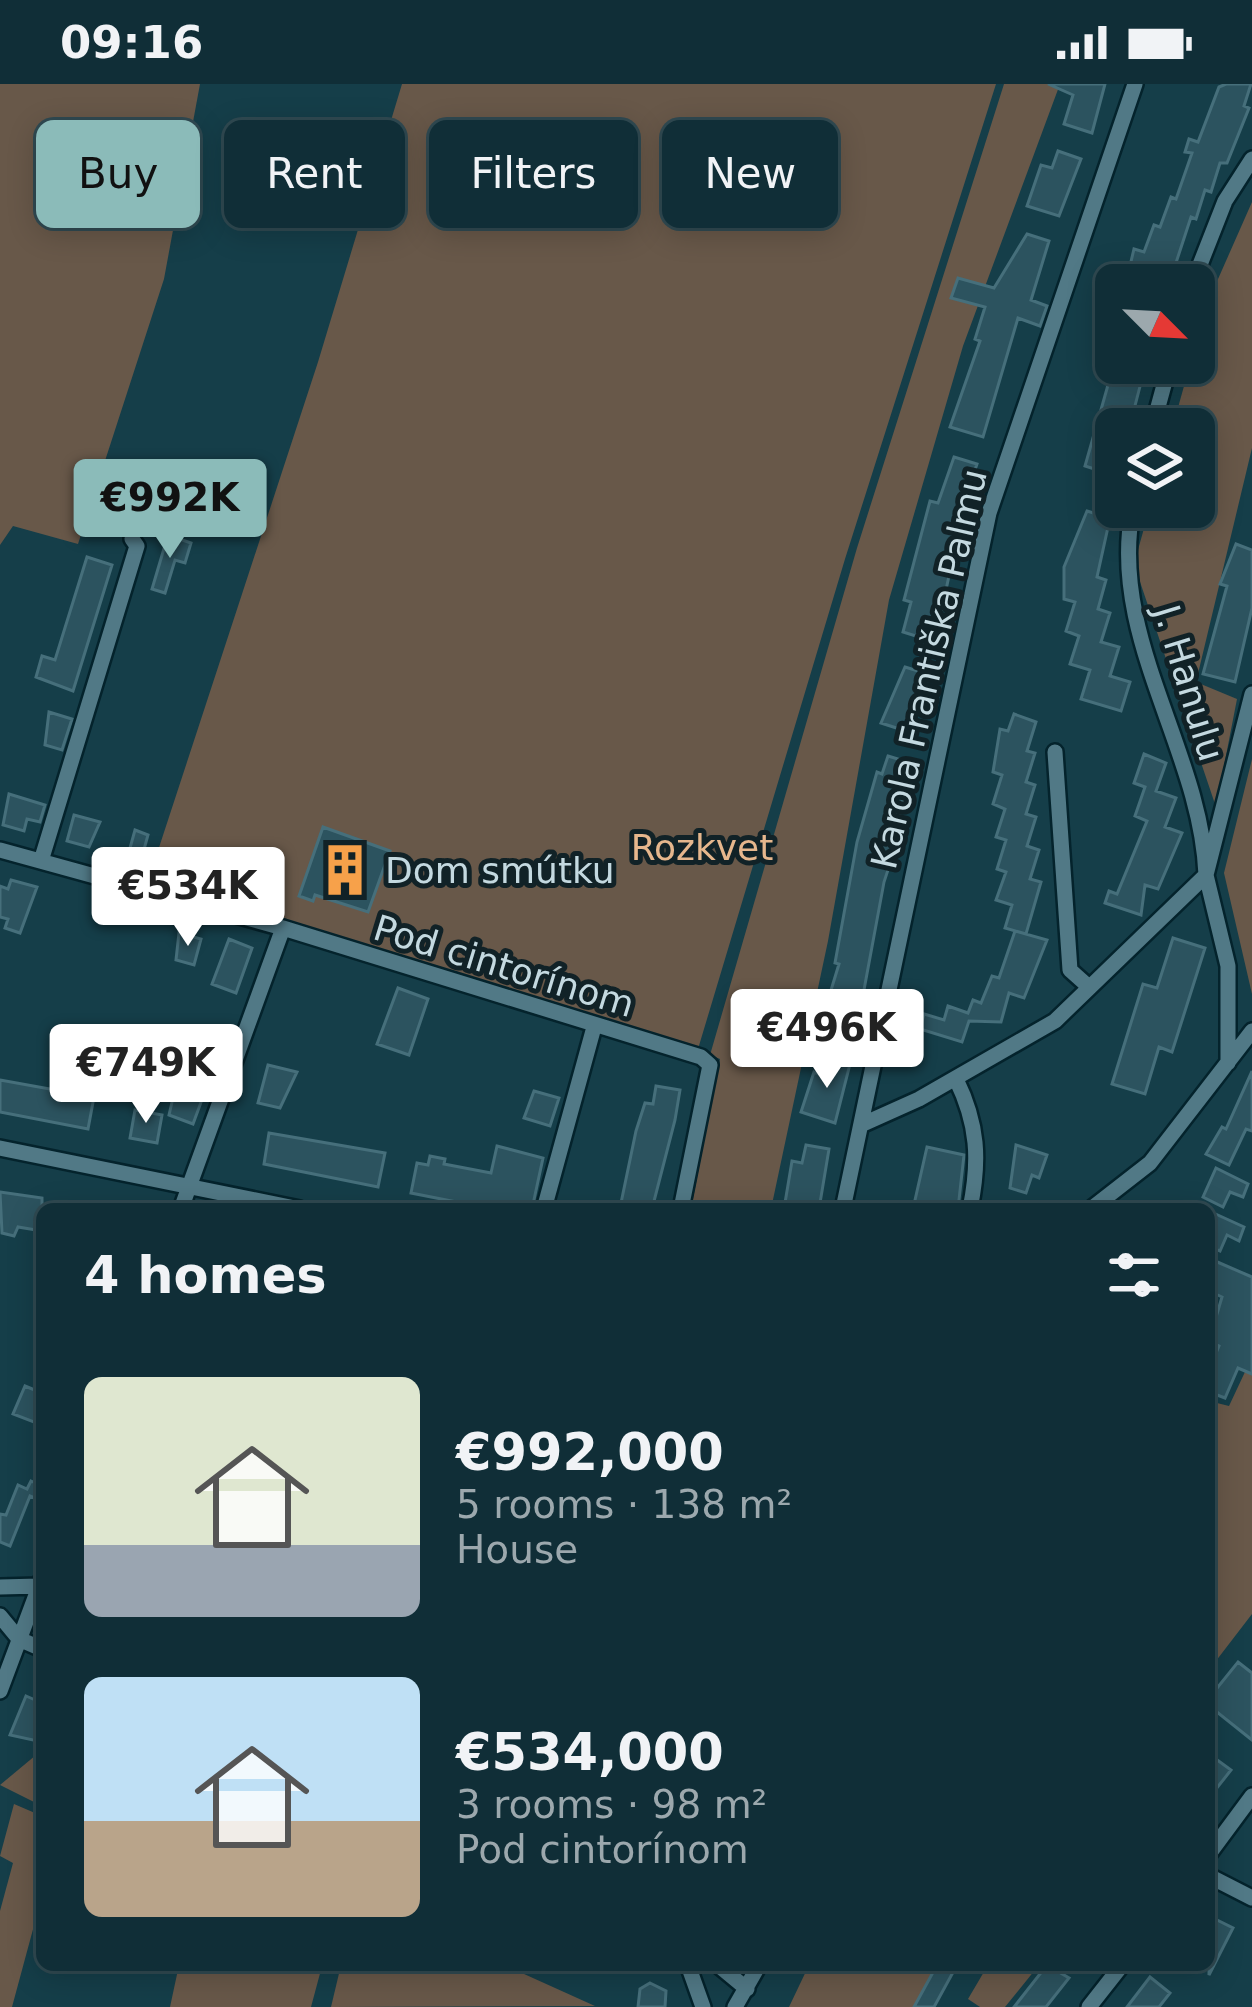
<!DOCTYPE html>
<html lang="en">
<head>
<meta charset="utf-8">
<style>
  body { margin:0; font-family:"DejaVu Sans",sans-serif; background:#19363f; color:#f1f3f6; height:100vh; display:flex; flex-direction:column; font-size:45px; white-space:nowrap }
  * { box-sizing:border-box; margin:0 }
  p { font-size:39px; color:#9ca8ad }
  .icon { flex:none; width:66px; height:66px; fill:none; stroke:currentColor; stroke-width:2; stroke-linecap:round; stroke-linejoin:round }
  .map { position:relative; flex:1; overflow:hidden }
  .side { position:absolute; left:36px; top:1119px; width:1179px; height:768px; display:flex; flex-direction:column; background:#102e37; border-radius:18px; box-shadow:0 6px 30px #0003,0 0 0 3px #304a52 }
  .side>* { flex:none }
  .hud { position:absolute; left:36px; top:36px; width:1182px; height:108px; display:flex; gap:24px }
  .needle { width:78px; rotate:114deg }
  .controls { position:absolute; left:1095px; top:180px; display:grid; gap:24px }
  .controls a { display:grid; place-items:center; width:120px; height:120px; border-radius:18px; background:#102e37; box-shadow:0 6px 30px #0003,0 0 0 3px #304a52; font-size:60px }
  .price { position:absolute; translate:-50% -102px; padding:0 27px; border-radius:12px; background:#fff; color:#222; font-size:39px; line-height:78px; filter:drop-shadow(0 3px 6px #0008) }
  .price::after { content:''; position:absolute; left:50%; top:72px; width:36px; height:27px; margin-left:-18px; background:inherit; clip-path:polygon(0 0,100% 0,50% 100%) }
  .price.active { background:#8bbbb9; color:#111 }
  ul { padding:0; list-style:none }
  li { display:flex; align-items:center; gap:36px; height:300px; padding:0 48px }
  li span { display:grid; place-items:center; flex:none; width:336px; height:240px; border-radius:18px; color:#555 }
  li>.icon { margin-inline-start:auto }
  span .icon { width:144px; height:144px; fill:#fffc; stroke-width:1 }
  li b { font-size:51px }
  h2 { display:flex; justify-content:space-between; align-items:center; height:144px; padding:0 48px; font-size:51px }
  .chip { padding:0 42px; border-radius:18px; background:#102e37; box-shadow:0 6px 30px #0003,0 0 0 3px #304a52; font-size:42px; line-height:108px }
  .chip.active { background:#8bbbb9; color:#111 }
  .status { display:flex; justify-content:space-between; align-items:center; height:84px; padding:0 60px; background:#102e37; direction:ltr }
  .status svg { height:33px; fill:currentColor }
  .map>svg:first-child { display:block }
  .green { fill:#685849 }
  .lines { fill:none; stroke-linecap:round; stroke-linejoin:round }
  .stream { stroke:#311c06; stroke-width:4.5 }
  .building { fill:#2c535f; stroke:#466f7b; stroke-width:3 }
  .minor-casing { stroke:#04232c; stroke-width:20 }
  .minor { stroke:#517986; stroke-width:15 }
  .labels { text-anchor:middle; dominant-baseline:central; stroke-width:10; stroke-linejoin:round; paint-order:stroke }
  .street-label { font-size:36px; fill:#c4d9e0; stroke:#112227 }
  .park-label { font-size:36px; fill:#e6b78d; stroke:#112227 }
  .poi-label { font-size:36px; fill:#c4d9e0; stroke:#112227; text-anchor:start }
</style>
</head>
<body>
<div class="status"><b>09:16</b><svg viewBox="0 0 49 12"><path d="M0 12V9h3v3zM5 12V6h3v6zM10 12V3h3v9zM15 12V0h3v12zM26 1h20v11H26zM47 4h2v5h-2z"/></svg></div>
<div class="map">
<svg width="1252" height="1923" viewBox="0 0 1252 1923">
  <rect width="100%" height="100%" fill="#153e49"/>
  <!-- green -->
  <path class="green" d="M0,0h200l-36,195 -86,265 -65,-18 -13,19z
    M402,0h594l-151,475 -147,490 -423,-132 8,-31 -48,-15 -8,27 -77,-23 168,-513z
    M1004,0h56l-97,262 -74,254 -61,341 -57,268h-80l29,-150 -10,-4 147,-507z
    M1252,118v246l-56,234 41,17 -21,108 -82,-243 16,-57h44v-78h-22l35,-125z
    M1252,675v235l-28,-121z
    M1252,1273v257l-43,56v-269l20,5z
    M36,1671l6,3v48l-42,-21z
    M14,1720l28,12v80l-30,111h-12v-96l13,-48 -13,-7z
    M179,1881h142l1,1 -11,41h-141z
    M341,1881h163l91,41 -264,1z
    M809,1881h135l-24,42h-131z
    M988,1881h51l-34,42h-25l-12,-8z"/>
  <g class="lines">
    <!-- stream -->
    <path class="stream" d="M81,408l8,19 25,16"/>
  </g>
  <!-- building -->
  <path class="building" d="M1048,0h57l-13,49 -28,-9 9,-29z
    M1226,0h25l-7,22 5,2 -22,55h-7l-9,29 -6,-2 -9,29 -5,-2 -19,58 -23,-7 -3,10 -18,-4 6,-25 10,3 10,-27 6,2 11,-30 5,2 16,-46 -7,-1 4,-13 9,3 21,-55z
    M1058,67l23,8 -22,57 -32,-10 14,-41 11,3z
    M1027,150l22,7 -18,59 16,6 -7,20 -22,-8 -35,119 -33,-10 30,-86 -5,-2 10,-32 -34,-9 7,-20 36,10z
    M1106,279h40l-17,66h-13v47l-31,-10 25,-88 -8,-2z
    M954,373l23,7 -29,86 6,2 -19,90 -32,-10 8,-30 -7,-2 26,-99 8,2z
    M141,377l19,4 -3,10 9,3 -6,19 -33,-9z
    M1087,427l23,7 -13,59 9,3 -8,29 12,4 -9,29 18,5 -9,29 20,6 -9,29 -40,-12 9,-29 -20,-6 9,-28 -13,-5 9,-29 -11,-3v-32z
    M168,451l23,8 -6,20 -10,-3 -10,33 -13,-4z
    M1236,460l16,6v58l-17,74 -32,-8 24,-88 -7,-2z
    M87,473l25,8 -39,126 -37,-14 6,-21 13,4z
    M905,583l23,7 -16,59 -31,-10z
    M49,628l23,7 -10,31 -17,-5z
    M1014,630l22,8 -9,29 8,2 -9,29 9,3 -9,29 10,3 -9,29 12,4 -9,29 11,3 -15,52 -21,-6 7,-23 -16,-5 10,-28 -9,-3 9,-29 -10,-3 9,-28 -12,-5 9,-29 -9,-3 7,-43 8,2z
    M1144,670l22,9 -10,28 20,7 -11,29 17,6 -24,56 -13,-4 -4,30 -36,-12 4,-12 8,3 30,-73 -12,-5 10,-29 -11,-4z
    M888,672l23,7 -13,60 5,1 -19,58 -28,151 -35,-10 18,-59 -4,-1 22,-121 20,-70 5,2z
    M9,710l36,11 -5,17 -13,-3 -3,12 -21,-6z
    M74,731l26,7 -11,25 -22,-6z
    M323,743l67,24 -22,61 -53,-17 -2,6 -14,-5z
    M135,746l13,5 -11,40 -27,-7 3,-13 14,4z
    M237,794l37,15 -6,18 -38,-10z
    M11,796l26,7 -17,46 -15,-5 3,-9 -8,-2v-31l8,3z
    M1015,847l32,9 -23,58 -15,-5 -8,29 -32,-1 -7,21 -42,-13 4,-15 20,6 4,-14 20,7 5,-13 8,3 11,-27 7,2z
    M179,849l22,6 -7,26 -18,-5z
    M1173,854l32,10 -33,104 -13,-5 -14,47 -33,-10 31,-100 14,4z
    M229,855l23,9 -16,45 -24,-9z
    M398,904l30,11 -19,56 -32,-11z
    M828,973l22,7 -15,59 -34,-11 13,-40 8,3z
    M181,980l30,11 -18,49 -24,-9z
    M268,981l29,7 -17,36 -22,-5z
    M1252,987v60l-6,-2 -17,36 -23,-11 16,-27 4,2z
    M0,996l94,17 -6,32 -88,-17z
    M656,1002l24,4 -5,30 -23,89h-25l1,-5 -7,-1 15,-72 9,-28 8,1z
    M534,1007l25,7 -9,28 -26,-8z
    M135,1026l27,5 -5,28 -27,-5z
    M269,1049l116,20 -7,34 -114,-23z
    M806,1061l23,4 -10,60h-27l-7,-6 7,-42 10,2z
    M1016,1061l31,10 -8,23 -7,-3 -6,18 -16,-5z
    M497,1062l46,12 -11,51h-40l-81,-16 6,-30 11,2 2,-9 15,3 -1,5 47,9z
    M927,1063l37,8 -6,54h-45z
    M1216,1084l32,16 -5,13 -13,-5 -7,15 -20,-10z
    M0,1108l42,6v33l-24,-4 -4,9 -12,-3z
    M1209,1127l35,16 -5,14 -12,-6 -7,16 -11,-5z
    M1215,1177l37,16v97l-14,-6 -13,30 -16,-6v-22l10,-24 -10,-5 13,-44 -13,-6z
    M25,1302l17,7 -3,31 -26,-10z
    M31,1397l11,5v15l-12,-5 -20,50 -10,-4v-28l6,1 12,-30 9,4z
    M1238,1578l14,11v67l-35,-28 -8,9v-23z
    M26,1612l16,7v39l-32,-7z
    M1209,1670l22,16 -22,28z
    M1209,1832l24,12 -24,47z
    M937,1881h20l-23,42h-20z
    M1047,1881l22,13 -23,29h-32z
    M1150,1893l20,16 -11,14h-32z
    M650,1899l16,8 -1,16h-27l2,-18z"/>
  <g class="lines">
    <!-- minor casing -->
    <g class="minor-casing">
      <path id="minor" d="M1192,201l33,-84 27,-42
        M1152,345l18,-66
        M1055,668l15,218 19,17
        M0,766l283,78 418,129 9,8 -29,144
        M41,777l96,-315 -5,-7
        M1228,979v-97l-22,-91 46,-181
        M956,995c22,45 24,81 14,130
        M861,1041l58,-26 136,-78 151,-146c-5,-126 -99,-238 -73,-368
        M0,1064l300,61
        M181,1125l102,-281
        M544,1125l50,-182
        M843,1125l146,-696 146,-429
        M1091,1125l59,-46 102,-132
        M0,1503l39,-1
        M0,1532l19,23 23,10
        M0,1607l42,-112
        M1209,1770l43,-58
        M1209,1792l43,22
        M688,1881l15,42
        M718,1881l29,24
        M735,1923l24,-42
        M1089,1923l33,-42"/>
    </g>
    <!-- minor -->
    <use href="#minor" class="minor"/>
  </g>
  <!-- icons -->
  <defs>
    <g id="building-bare" transform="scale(4.14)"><path d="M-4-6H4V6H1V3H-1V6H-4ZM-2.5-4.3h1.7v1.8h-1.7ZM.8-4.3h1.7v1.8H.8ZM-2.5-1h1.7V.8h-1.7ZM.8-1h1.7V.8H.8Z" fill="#f7a14a" stroke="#112227" stroke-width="2.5" paint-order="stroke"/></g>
  </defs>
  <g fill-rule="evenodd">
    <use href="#building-bare" x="345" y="786"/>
  </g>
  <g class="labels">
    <!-- street labels -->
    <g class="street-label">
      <text transform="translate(929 585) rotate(-77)">Karola Františka Palmu</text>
      <text transform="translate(1189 599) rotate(73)">J. Hanulu</text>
      <text transform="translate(504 882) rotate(17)">Pod cintorínom</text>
    </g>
    <!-- park labels -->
    <g class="park-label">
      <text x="702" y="763">Rozkvet</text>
    </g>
    <!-- poi labels -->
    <g class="poi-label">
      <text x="385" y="786">Dom smútku</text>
    </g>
  </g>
</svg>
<div class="controls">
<a><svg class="needle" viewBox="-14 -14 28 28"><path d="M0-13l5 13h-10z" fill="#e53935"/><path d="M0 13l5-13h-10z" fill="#9ca8ad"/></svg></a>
<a><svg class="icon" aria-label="layers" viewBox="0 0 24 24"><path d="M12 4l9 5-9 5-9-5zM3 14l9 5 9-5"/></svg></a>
</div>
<b class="price active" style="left:170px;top:477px">€992K</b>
<b class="price" style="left:188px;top:865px">€534K</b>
<b class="price" style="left:827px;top:1007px">€496K</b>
<b class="price" style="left:146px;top:1042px">€749K</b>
<div class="hud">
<a class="chip active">Buy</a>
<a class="chip">Rent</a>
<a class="chip">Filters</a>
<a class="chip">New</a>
</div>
<section class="side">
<h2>4 homes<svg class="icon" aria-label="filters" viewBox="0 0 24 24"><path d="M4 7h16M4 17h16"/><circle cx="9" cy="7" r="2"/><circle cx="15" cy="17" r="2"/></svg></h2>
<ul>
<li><span style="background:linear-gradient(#dfe7d0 70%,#9aa5b1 0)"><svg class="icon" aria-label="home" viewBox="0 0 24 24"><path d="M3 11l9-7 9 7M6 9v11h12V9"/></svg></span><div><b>€992,000</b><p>5 rooms · 138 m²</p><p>House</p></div></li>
<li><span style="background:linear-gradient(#bfe0f5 60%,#b9a48a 0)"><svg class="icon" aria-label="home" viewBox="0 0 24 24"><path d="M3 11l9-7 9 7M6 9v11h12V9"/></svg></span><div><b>€534,000</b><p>3 rooms · 98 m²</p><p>Pod cintorínom</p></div></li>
</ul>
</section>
</div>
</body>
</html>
